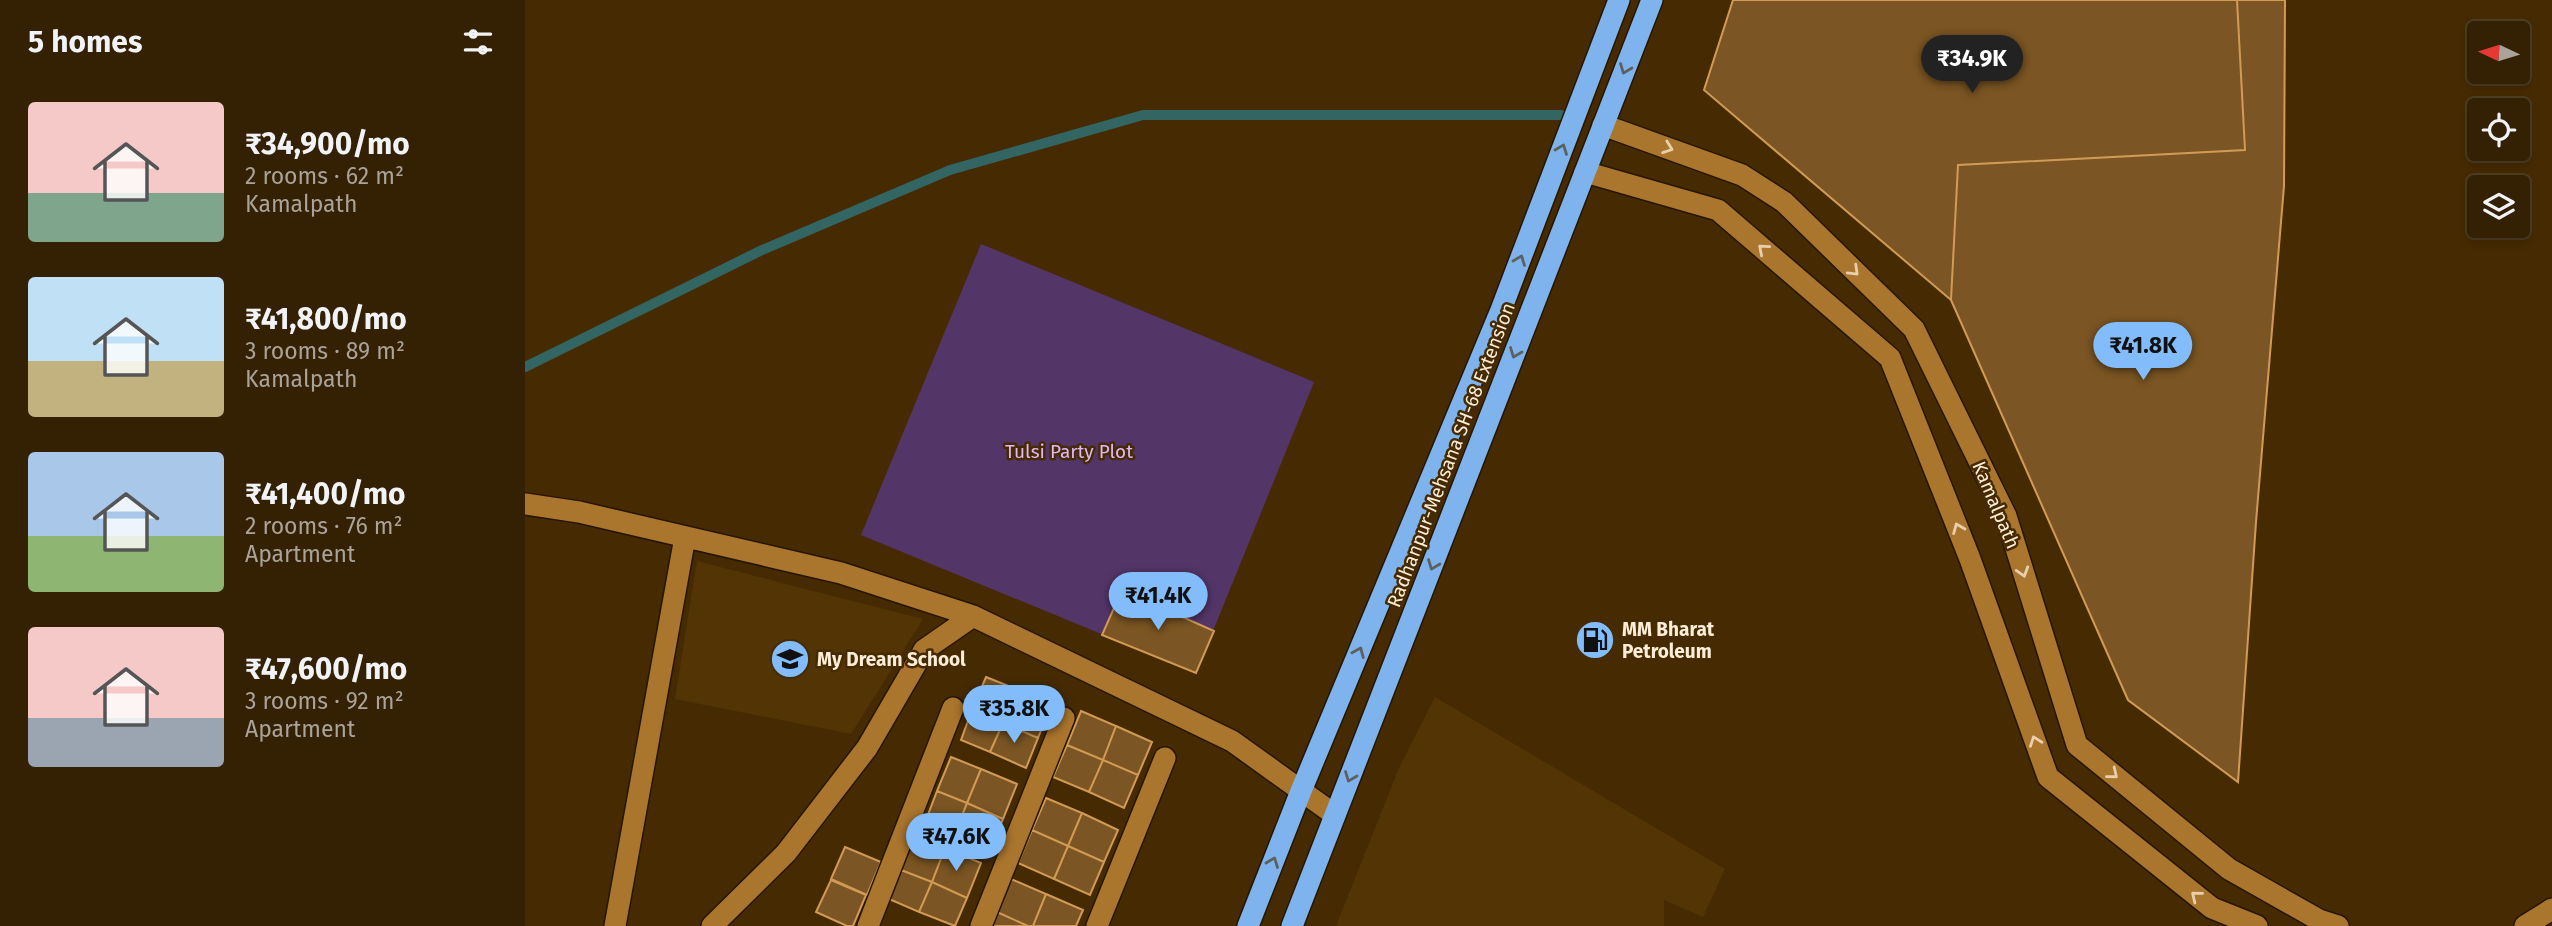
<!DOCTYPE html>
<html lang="en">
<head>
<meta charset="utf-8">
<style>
  body { margin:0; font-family:"Fira Sans",sans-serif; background:#3c280c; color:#f1f3f6; height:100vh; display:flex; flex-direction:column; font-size:26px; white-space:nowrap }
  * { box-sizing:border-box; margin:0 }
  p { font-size:23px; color:#a9a399 }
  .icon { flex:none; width:38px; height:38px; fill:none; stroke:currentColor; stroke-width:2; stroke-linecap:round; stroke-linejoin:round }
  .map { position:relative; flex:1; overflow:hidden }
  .panel { display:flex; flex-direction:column; background:#342002; width:525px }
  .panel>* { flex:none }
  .needle { width:46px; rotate:274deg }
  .fabs { position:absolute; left:1942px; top:21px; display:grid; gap:14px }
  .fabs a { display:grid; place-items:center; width:63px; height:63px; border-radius:7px; background:#342002; box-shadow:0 4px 10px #0003,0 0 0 2px #4e3e24; font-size:35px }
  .price { position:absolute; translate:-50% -60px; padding:0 16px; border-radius:24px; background:#83bcfa; color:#111; font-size:23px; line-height:46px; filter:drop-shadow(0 2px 4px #0008) }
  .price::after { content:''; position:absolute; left:50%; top:42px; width:21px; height:16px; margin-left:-10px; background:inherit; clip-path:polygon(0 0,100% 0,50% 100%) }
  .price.on { background:#222; color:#fff }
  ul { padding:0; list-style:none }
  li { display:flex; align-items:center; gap:21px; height:175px; padding:0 28px }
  li span { display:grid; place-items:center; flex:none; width:196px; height:140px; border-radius:7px; color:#555 }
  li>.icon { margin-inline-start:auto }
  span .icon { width:84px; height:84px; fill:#fffc; stroke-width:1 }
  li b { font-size:30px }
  h2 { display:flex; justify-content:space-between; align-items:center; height:84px; padding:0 28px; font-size:30px }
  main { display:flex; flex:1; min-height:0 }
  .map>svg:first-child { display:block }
  .built { fill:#523405 }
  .green { fill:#543568 }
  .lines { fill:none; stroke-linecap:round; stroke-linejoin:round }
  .stream { stroke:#336563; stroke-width:10 }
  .building { fill:#7b5523; stroke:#d29b55; stroke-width:2 }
  .street-casing { stroke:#261601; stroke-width:24 }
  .highway-casing { stroke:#261601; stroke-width:24 }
  .street { stroke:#aa752d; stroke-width:21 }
  .highway { stroke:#7eb3ed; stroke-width:21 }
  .oneway { stroke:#5c6160 }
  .oneway2 { stroke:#e9cfad }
  .labels { text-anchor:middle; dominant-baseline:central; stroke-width:5; stroke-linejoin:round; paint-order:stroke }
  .park-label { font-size:19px; fill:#dfb7fa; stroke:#462b02 }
  .street-label { font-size:19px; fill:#feedd8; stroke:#462b02 }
  .poi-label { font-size:19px; font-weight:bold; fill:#feedd8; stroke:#462b02; text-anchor:start }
</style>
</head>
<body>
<main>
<section class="panel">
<h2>5 homes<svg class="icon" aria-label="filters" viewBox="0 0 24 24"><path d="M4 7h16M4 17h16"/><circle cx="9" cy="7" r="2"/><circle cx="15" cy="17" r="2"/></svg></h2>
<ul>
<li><span style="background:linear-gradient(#f6c9c9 65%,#7fa58c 0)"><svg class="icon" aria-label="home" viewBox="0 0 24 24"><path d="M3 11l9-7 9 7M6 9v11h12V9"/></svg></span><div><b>₹34,900/mo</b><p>2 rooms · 62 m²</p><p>Kamalpath</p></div></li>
<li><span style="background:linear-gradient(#bfe0f5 60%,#c2b280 0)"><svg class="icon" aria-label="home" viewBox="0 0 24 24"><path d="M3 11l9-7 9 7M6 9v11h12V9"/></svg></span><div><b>₹41,800/mo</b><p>3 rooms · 89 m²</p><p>Kamalpath</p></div></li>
<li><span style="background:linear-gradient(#a9c7e8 60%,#8fb573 0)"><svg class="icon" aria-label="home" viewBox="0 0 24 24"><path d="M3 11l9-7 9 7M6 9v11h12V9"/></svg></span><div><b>₹41,400/mo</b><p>2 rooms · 76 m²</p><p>Apartment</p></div></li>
<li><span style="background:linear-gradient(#f6c9c9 65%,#9aa5b1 0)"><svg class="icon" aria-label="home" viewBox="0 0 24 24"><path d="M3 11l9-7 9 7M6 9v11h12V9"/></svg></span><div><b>₹47,600/mo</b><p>3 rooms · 92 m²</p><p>Apartment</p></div></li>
</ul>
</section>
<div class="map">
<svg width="2027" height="926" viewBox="0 0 2027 926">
  <rect width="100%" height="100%" fill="#462b02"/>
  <!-- built -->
  <path class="built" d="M172,561l226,58 -72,115 -176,-35z
    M910,697l290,172 -22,48 -39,-17v26h-328l63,-158z"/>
  <!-- green -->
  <path class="green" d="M456,244l333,138 -118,291 -335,-138z"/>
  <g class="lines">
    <!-- stream -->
    <path class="stream" d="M0,367l235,-116 190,-81 193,-55h418"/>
  </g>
  <!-- building -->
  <path class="building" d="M1208,0h504l8,150 -287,15 -7,135 -247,-210z
    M1712,0h48l-1,186 -28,336 -18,260 -110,-82 -177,-400 7,-135 287,-15z
    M597,590l92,41 -18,42 -94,-38z
    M461,677l30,12 -13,34 -31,-13z
    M491,689l36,15 -14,34 -35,-15z
    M447,710l31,13 -13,29 -29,-12z
    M556,711l35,15 -13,34 -36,-15z
    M478,723l35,15 -12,30 -36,-16z
    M591,726l36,16 -14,33 -35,-15z
    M542,745l36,15 -14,32 -36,-15z
    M426,757l30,12 -14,34 -30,-12z
    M578,760l35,15 -14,33 -35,-16z
    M456,769l36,15 -14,35 -36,-16z
    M412,791l30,12 -12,30 -29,-13z
    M521,798l36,15 -14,33 -36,-16z
    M442,803l36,16 -13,29 -35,-15z
    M557,813l36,17 -14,32 -36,-16z
    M507,830l36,16 -14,33 -36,-16z
    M389,836l31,12 -13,34 -31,-12z
    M543,846l36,16 -14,33 -36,-16z
    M320,847l36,15 -14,33 -36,-16z
    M420,848l36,15 -14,35 -35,-16z
    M376,870l31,12 -13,30 -30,-13z
    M486,879l35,15 -13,32h-5l-31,-14z
    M306,880l35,15 -13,31h-6l-31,-14z
    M407,882l35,16 -12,28 -36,-14z
    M521,894l37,16 -7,16h-43z
    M472,912l31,14h-38z"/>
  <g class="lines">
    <!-- street casing -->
    <g class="street-casing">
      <path id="street" d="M1078,125l139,50 42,27 130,127 92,187 71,229 152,124 90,51 19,6
        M1060,172l133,38 172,148 80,201 78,218 164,131 45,18
        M0,504l54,8 262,61 132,43 259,125 103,74
        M90,926l70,-389
        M187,926l74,-73 81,-105 57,-98 49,-34
        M343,926l85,-218
        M456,926l83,-208
        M572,926l68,-168
        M2000,926l27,-17"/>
    </g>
    <!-- highway casing -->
    <g class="highway-casing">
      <path id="highway" d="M723,926l53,-135 200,-481 118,-310
        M767,926l360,-926"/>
    </g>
    <!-- street -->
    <use href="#street" class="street"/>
    <!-- highway -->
    <use href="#highway" class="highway"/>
  </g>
  <!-- one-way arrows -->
  <defs><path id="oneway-chevron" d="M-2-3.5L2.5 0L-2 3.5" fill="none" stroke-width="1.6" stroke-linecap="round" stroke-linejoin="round" transform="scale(1.75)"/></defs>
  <g class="oneway">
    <use href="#oneway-chevron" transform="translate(1100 69) rotate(111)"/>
    <use href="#oneway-chevron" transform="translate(1037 149) rotate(-69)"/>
    <use href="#oneway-chevron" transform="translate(995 260) rotate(-69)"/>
    <use href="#oneway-chevron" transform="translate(990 353) rotate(111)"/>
    <use href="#oneway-chevron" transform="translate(908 565) rotate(111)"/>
    <use href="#oneway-chevron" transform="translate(834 652) rotate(-67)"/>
    <use href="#oneway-chevron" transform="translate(825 777) rotate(111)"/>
    <use href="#oneway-chevron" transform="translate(748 862) rotate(-69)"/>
  </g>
  <g class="oneway2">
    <use href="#oneway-chevron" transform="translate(1143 148) rotate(20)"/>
    <use href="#oneway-chevron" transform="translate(1238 249) rotate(-139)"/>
    <use href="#oneway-chevron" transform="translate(1329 271) rotate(44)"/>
    <use href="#oneway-chevron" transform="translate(1433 528) rotate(-112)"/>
    <use href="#oneway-chevron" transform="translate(1498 572) rotate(73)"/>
    <use href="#oneway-chevron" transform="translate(1510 741) rotate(-110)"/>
    <use href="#oneway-chevron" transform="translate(1588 774) rotate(39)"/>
    <use href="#oneway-chevron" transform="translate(1671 896) rotate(-141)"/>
  </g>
  <!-- icons -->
  <defs>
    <g id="fuel-disc" transform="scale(2.0125)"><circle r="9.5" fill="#83bcfa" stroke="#462b02"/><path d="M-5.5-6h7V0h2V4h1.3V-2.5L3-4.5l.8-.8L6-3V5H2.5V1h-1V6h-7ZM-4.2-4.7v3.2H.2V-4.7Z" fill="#111"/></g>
    <g id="school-disc" transform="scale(2.0125)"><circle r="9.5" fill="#83bcfa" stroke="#462b02"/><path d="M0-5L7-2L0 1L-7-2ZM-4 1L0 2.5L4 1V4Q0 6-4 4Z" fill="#111"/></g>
  </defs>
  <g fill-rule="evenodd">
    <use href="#fuel-disc" x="1070" y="640"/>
    <use href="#school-disc" x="265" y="659"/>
  </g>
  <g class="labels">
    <!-- park labels -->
    <g class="park-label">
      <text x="544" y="451">Tulsi Party Plot</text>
    </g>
    <!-- street labels -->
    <g class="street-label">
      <text transform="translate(926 455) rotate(-69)">Radhanpur-Mehsana SH-68 Extension</text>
      <text transform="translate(1471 505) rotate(67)">Kamalpath</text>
    </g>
    <!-- poi labels -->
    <g class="poi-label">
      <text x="1097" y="629">MM Bharat<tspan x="1097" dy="22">Petroleum</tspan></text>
      <text x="292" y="659">My Dream School</text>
    </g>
  </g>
</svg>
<div class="fabs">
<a><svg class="needle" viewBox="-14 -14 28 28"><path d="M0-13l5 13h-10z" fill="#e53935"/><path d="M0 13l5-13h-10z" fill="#a9a399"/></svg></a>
<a><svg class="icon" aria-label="locate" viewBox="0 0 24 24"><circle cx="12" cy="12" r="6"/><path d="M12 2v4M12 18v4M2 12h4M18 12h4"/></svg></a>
<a><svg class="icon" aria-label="layers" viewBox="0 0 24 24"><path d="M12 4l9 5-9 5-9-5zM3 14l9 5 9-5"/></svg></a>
</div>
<b class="price on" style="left:1447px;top:95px">₹34.9K</b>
<b class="price" style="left:1618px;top:382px">₹41.8K</b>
<b class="price" style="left:633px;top:632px">₹41.4K</b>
<b class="price" style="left:489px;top:745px">₹35.8K</b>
<b class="price" style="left:431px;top:873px">₹47.6K</b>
</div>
</main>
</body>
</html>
